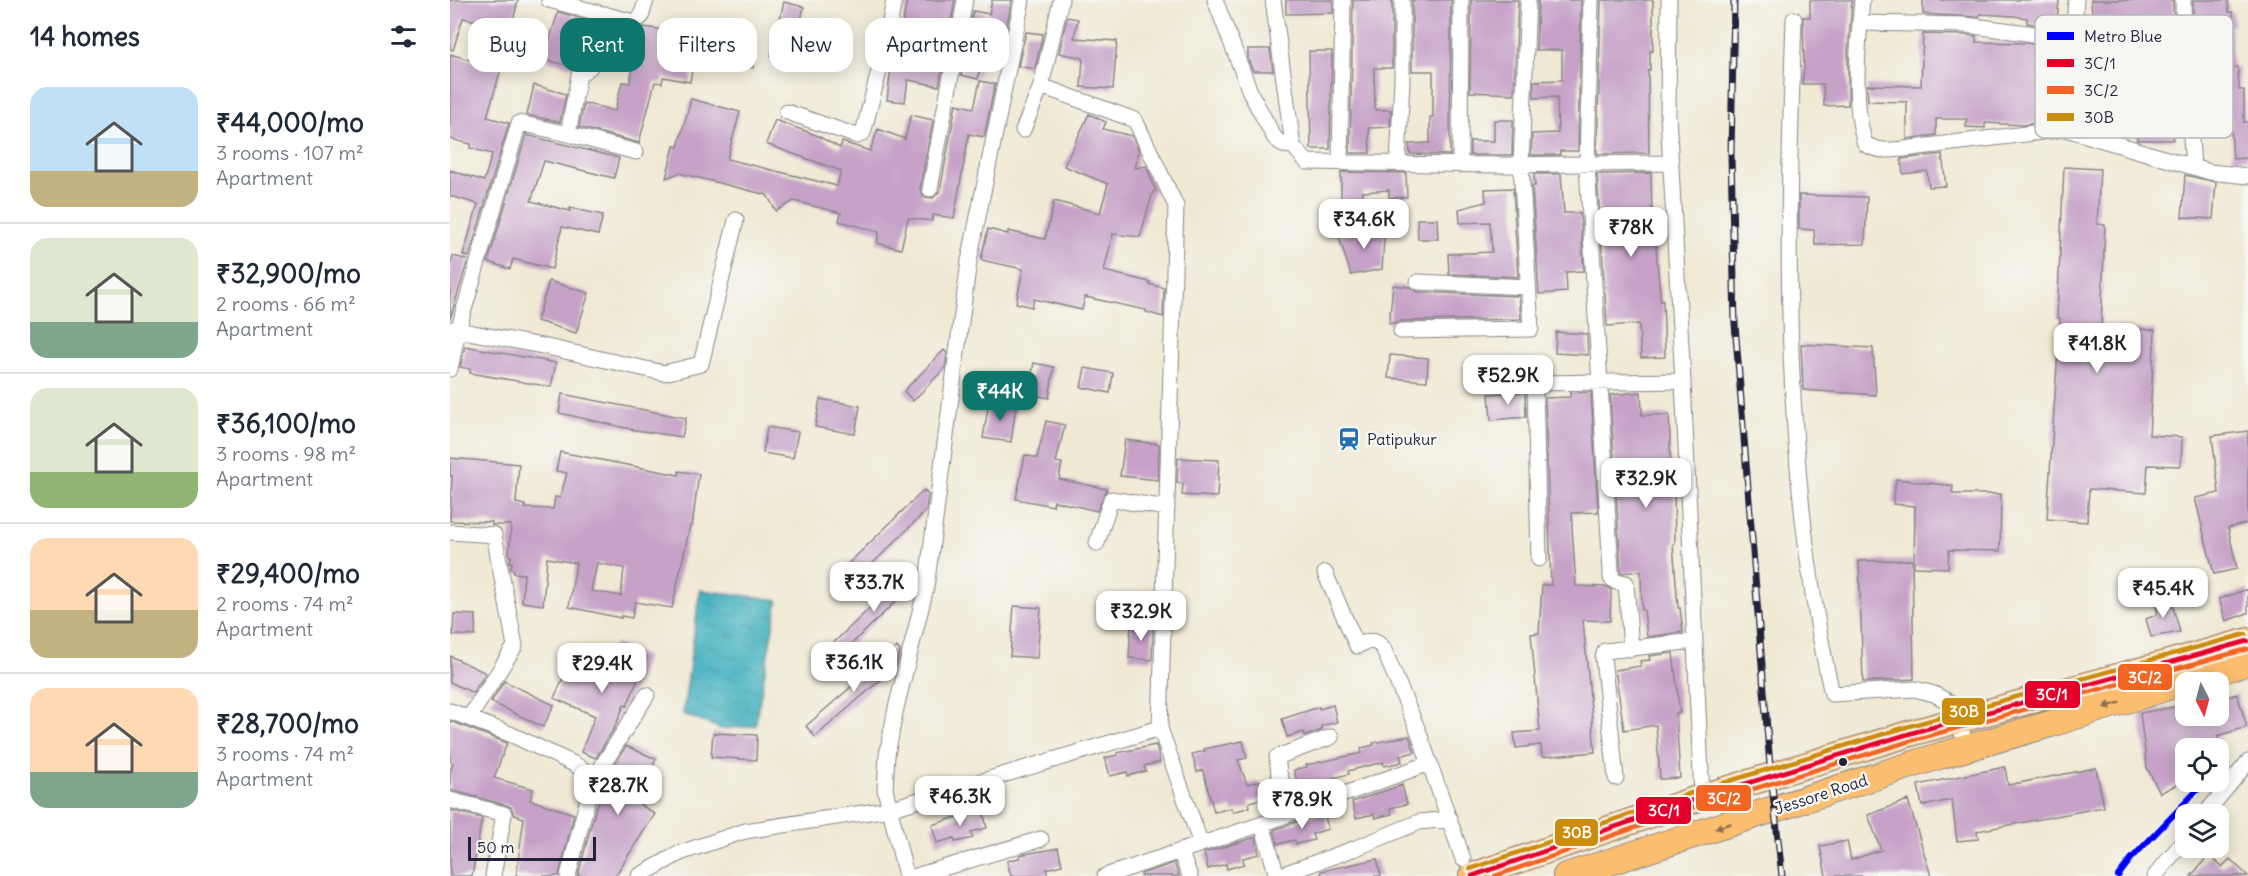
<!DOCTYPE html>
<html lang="en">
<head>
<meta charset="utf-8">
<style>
  body { margin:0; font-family:Delius,sans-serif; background:#f2f2f3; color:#1f2937; height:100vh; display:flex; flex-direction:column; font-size:22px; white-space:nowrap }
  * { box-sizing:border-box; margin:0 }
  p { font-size:20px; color:#747a83 }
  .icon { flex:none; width:33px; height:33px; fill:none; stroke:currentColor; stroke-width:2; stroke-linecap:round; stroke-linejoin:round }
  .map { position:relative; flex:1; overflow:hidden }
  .sheet { display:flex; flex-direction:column; background:#fff; width:450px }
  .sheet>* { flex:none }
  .guide { position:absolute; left:18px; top:18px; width:570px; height:54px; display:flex; gap:12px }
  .needle { width:39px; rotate:174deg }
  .controls { position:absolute; left:1725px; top:672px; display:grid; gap:12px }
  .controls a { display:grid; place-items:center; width:54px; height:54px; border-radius:12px; background:#fff; box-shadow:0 3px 15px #0003; font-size:30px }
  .scale { position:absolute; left:18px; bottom:15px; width:128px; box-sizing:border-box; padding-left:6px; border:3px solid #22223b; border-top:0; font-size:16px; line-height:21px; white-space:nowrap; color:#22223b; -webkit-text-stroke:4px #f6f6f2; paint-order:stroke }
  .price { position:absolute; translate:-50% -51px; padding:0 14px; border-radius:12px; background:#fff; color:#222; font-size:20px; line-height:39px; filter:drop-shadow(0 2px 3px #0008) }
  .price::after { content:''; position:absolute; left:50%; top:36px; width:18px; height:14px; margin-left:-9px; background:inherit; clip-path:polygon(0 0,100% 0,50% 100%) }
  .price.on { background:#0f766e; color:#fff }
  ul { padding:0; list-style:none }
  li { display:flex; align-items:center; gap:18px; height:150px; padding:0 30px }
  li+li { border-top:2px solid #e0e1e3 }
  li span { display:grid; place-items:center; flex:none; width:168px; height:120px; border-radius:18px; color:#555 }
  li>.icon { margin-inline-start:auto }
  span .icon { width:72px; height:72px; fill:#fffc; stroke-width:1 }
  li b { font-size:26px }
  h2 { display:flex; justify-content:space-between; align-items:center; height:72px; padding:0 30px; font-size:26px }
  .pill { padding:0 21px; border-radius:18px; background:#fff; box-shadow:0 3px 15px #0003; font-size:21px; line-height:54px }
  .pill.on { background:#0f766e; color:#fff }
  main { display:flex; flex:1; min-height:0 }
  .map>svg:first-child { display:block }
  .water { fill:url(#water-ripples); stroke:#32697d; stroke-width:1.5 }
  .building { fill:#c6a1c8; fill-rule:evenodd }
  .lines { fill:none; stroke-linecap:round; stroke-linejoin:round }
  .minor-casing { stroke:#898688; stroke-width:17 }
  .primary-casing { stroke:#898688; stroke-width:28 }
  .minor { stroke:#fff; stroke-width:15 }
  .primary { stroke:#fbbe6e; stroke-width:26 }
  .rail-casing { stroke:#22223b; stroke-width:7 }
  .rail { stroke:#f6f6f2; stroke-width:4.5; stroke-dasharray:14; stroke-linecap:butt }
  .bus-1-casing { stroke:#f6f6f2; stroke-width:9 }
  .bus-2-casing { stroke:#f6f6f2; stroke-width:9 }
  .bus-3-casing { stroke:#f6f6f2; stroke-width:9 }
  .bus-1 { stroke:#e4002b; stroke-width:4.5 }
  .bus-2 { stroke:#f26522; stroke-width:4.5 }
  .bus-3 { stroke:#cc8c0c; stroke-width:4.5 }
  .metro-1-casing { stroke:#f6f6f2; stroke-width:10 }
  .metro-1 { stroke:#00f; stroke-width:6 }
  .oneway { fill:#8e7054 }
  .bus-dot { fill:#22223b; stroke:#f6f6f2; stroke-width:2 }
  .labels { text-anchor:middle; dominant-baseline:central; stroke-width:5; stroke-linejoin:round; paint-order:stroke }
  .poi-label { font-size:16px; fill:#22223b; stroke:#f6f6f2; text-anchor:start }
  .street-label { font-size:16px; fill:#22223b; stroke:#f6f6f2 }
  .key { fill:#f6f6f2; stroke:#b6b6bb; stroke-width:1.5 }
  .key-label { font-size:16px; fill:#22223b }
  .line-badge { stroke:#f6f6f2; stroke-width:2 }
  .badge-label { font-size:16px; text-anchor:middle; font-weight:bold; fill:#fff }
</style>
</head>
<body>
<main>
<section class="sheet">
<h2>14 homes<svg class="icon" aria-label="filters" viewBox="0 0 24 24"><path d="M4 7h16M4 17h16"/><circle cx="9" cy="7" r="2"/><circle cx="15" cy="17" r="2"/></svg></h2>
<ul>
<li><span style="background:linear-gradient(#bfe0f5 70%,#c2b280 0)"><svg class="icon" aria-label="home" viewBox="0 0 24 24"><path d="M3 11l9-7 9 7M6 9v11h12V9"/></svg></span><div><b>₹44,000/mo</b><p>3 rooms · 107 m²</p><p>Apartment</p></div></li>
<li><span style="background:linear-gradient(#dfe7d0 70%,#7fa58c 0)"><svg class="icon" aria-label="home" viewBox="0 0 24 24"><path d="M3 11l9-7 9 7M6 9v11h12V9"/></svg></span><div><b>₹32,900/mo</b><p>2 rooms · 66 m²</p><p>Apartment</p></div></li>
<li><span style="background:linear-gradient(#dfe7d0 70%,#8fb573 0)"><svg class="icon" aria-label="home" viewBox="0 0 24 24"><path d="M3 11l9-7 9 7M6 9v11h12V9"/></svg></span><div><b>₹36,100/mo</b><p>3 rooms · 98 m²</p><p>Apartment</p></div></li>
<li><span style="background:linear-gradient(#ffd9b3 60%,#c2b280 0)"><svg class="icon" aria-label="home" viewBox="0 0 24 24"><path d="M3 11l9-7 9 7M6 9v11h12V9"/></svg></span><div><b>₹29,400/mo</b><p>2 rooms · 74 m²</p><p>Apartment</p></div></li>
<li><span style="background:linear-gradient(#ffd9b3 70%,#7fa58c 0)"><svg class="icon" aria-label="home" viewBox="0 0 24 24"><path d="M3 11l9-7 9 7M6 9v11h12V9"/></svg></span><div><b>₹28,700/mo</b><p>3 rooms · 74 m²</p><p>Apartment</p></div></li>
</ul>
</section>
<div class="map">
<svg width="1798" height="876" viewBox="0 0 1798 876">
  <defs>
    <pattern id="water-ripples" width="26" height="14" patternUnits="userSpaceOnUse" patternTransform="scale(1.5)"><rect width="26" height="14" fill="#43b0bf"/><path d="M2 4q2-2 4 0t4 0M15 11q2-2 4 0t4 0" fill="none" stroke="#388f9c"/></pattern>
  </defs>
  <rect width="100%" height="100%" fill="#f6f6f2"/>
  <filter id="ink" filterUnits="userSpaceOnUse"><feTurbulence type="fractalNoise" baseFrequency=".0167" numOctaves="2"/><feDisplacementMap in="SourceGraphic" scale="12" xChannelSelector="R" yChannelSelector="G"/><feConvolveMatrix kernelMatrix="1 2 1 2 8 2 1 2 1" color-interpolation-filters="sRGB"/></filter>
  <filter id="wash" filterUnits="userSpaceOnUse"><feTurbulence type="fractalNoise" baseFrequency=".008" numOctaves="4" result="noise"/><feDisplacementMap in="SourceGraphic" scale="24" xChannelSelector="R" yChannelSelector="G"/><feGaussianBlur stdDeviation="1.35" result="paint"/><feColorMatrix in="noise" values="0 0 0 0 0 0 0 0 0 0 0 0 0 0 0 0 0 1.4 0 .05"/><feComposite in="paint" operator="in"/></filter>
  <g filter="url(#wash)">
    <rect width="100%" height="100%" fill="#f0e9d4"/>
    <!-- water -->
    <path class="water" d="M250,590l78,10 -23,126 -34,3 -38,-15z"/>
    <g id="blocks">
      <!-- building -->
      <path class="building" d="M0,0h68l-7,29 -48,-11 -10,32 -3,-1z
        M457,0h48l-16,86 -31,-6 -3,22 -18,-2 4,-32 3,1z
        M542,0h20l-8,39 -18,-4 -8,44 -17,-4 12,-64 16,3z
        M836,0h47v13l-47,1z
        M903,0h39v68h-18l1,42h16l-1,17 -21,1 1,25h-20z
        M962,0h39l-1,155 -40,-1 -1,-10 21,-1v-26h3v-46h-21z
        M1021,0h47l-4,94 -44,-2z
        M1088,0h43l-3,151h-18v4h-29l1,-21 26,-1 -1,-36 -23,1v-17l28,-1v-30h-26z
        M1151,0h52v51h-3v19h-2l1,83 -52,1z
        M1360,0h42l-4,53v52l-24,1 -1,-22h-21l2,-16 -1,-51h7z
        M1473,0h136l-2,21h-4v6l-26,-4v-5l-13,-2 -33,-2 -3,3 -55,-3z
        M1641,0h82l1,29h-81z
        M1743,0h35l1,12h4l1,13 -3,1 1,42 6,-1 1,23h5v32h4v36l-15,1 -3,-45 -29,1v-30h-4l-1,-57h-3z
        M334,2l20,5 -13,54 -20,-5z
        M108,12l32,9 -12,43 -5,3 -29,-8z
        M617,17l11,2 -4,19 43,3 -4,48 -32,-2 2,-29 -24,-5z
        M194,27l54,8 -8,47 -27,-5 -1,6 -7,-1 -16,61 -60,-16 5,-24 31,8 7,-29 8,1 10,-53z
        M576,32l17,2 -8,35 -17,-3z
        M1473,34l42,1 11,1v6l50,1 26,3 -3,45h4l-1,30 -30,4 -37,-2v5l-19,-1 1,-8h-31v16l-29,4v-37l-39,-1 -1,-16 54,1z
        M286,44l20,4 -3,20 -20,-3z
        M798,49h22l3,22h-20l-5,-12z
        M1643,49h78l-1,21h6l2,16 -6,1 1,53h-36l-1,-42h-30l3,29 -13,1 -9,-3v-71h6z
        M859,51h23l-2,98h-19z
        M0,54l51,15 -14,48 22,6 -40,134 -6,-2 15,-51 -28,-8v-26l34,11 8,-27 -22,-6 1,-4 -21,-5z
        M530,81l15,3 -11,53 -15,-3 -15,84 -21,-3 -1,6 -24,-3 -7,31 -24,-6 2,-11 -40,-11 2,-8 -47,-12 -18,10 -9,-16 -88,-22 -13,5 8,-32 4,1 13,-48 49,13 -13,47 110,27 4,-15 -75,-27 9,-24 41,15 24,13 2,-6 28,9 8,-22 27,10 6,-24 22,5 -13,68 4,9 9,1 7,-7 16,-87 18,4z
        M84,85l32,9 -6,28 -33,-7z
        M639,114l17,8 -3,7 29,7 7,15 -4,17 11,-2 10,25 -3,1 -13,45 -27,-3 -9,37 46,11 -1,2 15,4 -1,29 -17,-5v-2l-61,-13 -3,13 -48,-11 -2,8 -16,-4 7,-34 -42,-9 7,-31 20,5v-3l37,8 9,-38 46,12 8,-29 -44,-18z
        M1044,120h19l-1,35h-42v-14h24z
        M76,135l93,23 -5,20 -70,-17 -13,40 39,10v-3l33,7 -5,20 -36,-8 -10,42 -39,-10 -3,10 -22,-7z
        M1492,154l4,32 -17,1 -2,-16 -24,3 -2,-15z
        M1614,167l36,2 -3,55 8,1 -4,102 54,3 -6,105 33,2 -1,29 -33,-1 -2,28 -57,-4 -2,33 -40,-3 13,-201h-3z
        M891,172l65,1 1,24 -18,1v-8l-26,2v12h-22z
        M1201,173l1,49h2l5,61 2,18 2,-1 2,57 -24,1 -2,-34 -32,2 -10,-152z
        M1084,174h27l3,39h16l4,58 -18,1 1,20 -28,2 -7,-108h3z
        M1735,175l31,7 -3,37 -31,-2z
        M1063,188l5,89 -69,-3 -1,-20 44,-2 -2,-30 -30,1 -1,-14 27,-7 -1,-13z
        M1349,195l68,2 -2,47 -50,1 -1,-15 -15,-1z
        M967,219h20l1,20h-20z
        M935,226l-3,43 -31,6 -12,-38z
        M3,256l15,4 -18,59v-53z
        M99,281l40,12 -13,40 -39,-12z
        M943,285l17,2 8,5 101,4 2,23 -120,2 -12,3z
        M1106,332l31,2 1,21 -33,-2z
        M1351,344l72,4 3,47 -73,-5z
        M15,346l91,17 -5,24 -81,-14v-4l-10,-2z
        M494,350l3,3 -2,15 -32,33 -9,-10z
        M940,355l38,3 -1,23 -39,-3z
        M584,363l20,4 -5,31 -21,-4z
        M635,368l28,5 -3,20 -29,-6z
        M1075,392l1,25 -35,3 -2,-26z
        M1141,392l7,120 -26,1v15l4,58 31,1 4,3 -1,31 -27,-1 12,132 -53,5 -1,-12 -25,3 -2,-15 26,-2 -9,-97 8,-1 3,-48h9l-6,-187 25,-1v-4z
        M1191,392l1,23h27l2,58 3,19 1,51 -2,1 5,64h2l3,24 -36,5 -3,-27h-2l-1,-39 -20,2 -11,-178z
        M112,394l124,24 -4,19 -47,-7 -76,-17z
        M370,399l40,7 -5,28 -40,-7z
        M539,402l27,4 -5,36 -28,-4z
        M596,421l19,4 -9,37 6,1 -3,16 48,10 -10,22 -43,-10 -1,5 -37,-7 9,-44 12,3z
        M317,427l31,5 -5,26 -30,-5z
        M1798,431v92l-20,5 9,41 -23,5 -19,-76 24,-5 -7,-57z
        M675,440l34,4 -1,36 -38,-4z
        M110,452l119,23v-4l20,3 -7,52h-2l-18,82 -37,-6 -3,16 -11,-2v2l-52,-11 7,-44 -29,-5 -4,47 -21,-3 2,-28 -10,-1v-3l-3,-1 1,-7h-2l1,-6h-2l2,-31h-19v-3l-42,-1 2,-45h-2v-18l69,6 -3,39 9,2v3l28,1 2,-12 5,1 7,-25 -11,-2zM147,563l27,5 -3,28 -30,-5z
        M728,458l41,2 -2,37 -35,-2 1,-11 -6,-1z
        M1446,479l57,7 -1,8h49l-1,57 -51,-1 -1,18 -34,-1 1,-61 -22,-2z
        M474,490l4,5 -2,16 -67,66 -12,-12z
        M1462,560l2,119 -51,3 -4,-121z
        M461,569l7,8 -1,4 -79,76 -9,-10z
        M1798,589v24l-22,8 -7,-22z
        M1720,596l10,36 -29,5 -5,-18 12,-5 -4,-15z
        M564,606l27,2 -4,50 -27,-2z
        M4,614l22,1 -1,21 -22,-1z
        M681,624l22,1 -1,35 -23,-2z
        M165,644l32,13 -20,49 -3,-1 -9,22 -19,31 -15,-6 14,-36 -41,-18 16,-35 31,13z
        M447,647l3,4 -4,15 -81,71 -9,-11z
        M1223,653l7,60h-4l4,65 -20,1 -4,-54 -32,5 -9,-60 26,-4 -1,-5 10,-1 -1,-4z
        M0,656l36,17 -13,20 -23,-11z
        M54,681l50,24 -11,22 -52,-25z
        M1787,694l10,33 -30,9 6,12h-37v32l-26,13 -13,-25 -7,-55 46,-8v11h32v-16z
        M883,705l4,17 -16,4 1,4 -17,6 -1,-4 -17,5 -5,-18 37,-12v2z
        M0,721l57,22 -13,35 39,11 -3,11 44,14 -15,62h-43l8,-58 -10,-3 -3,-8 -5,-2 -56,-15v-18l3,-9 -3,-2z
        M263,733l44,2 -1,25 -45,-3z
        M959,736l6,16 -15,4 2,6 -18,4 -1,-4 -35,9 1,3 -16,4 2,6 -17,4 -2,-4 -17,4 -5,-18 13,-3 -1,-2 56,-12 -1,-5 13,-3 -1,-2z
        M793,741l4,17 -9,2 9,24 13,-3 5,17 -16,4 1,5 -17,5 -1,-4 -18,4 -11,-42 -6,2 -5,-18 13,-3 -1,-2z
        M706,745l4,17 -16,4 2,5 -18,5 -1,-4 -17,4 -5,-18 13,-3 -1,-2z
        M176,746l30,13 -20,43 19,12 -40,62h-37l18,-69 13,-23 -5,-2z
        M1555,767l3,18 88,-17 8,39 -127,24 1,8 -21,2 -5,-41 -30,6 -4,-21z
        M952,785l5,19 -17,4 2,6 -17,4 -1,-4 -18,4 -4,-16z
        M1458,800l23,76h-105l-6,-30 27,-5 4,19 30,-10 -13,-35z
        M0,810l32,8 -10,58h-22z
        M533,811l4,17 -16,4 2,6 -18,4 -1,-4 -17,5 -5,-18 37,-12v2z
        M874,812l4,17 -16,5 2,6 -18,4 -1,-4 -17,4 -4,-14z
        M806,837l3,17 -16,4 1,6 -17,5 -1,-5 -18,5 -4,-16z
        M608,848l4,17 -16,4 2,7h-37l-4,-15 12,-3 1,-3z
        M1759,855l13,12 8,-8 18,17h-57z
        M927,859l4,17h-60v-5z
        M724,863l5,13h-38v-2z"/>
    </g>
  </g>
  <g filter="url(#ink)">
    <use href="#blocks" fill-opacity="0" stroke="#898688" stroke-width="1.5"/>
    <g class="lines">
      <!-- minor casing -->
      <g class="minor-casing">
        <path id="minor" d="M99,0l85,22 7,-5 5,-17
          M611,0l-20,86 94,34 41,86 -16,522 41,116
          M765,0l36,94 23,43 9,8 10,1
          M823,0l20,146 14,16 190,3 174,-2
          M1141,0l-4,165 24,406v7l5,4 10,1 5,66
          M1219,0l-1,115 15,266 19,416
          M1412,0c-4,44 -10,102 3,144 14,8 24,6 39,5l162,-20 144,43 38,4
          M1733,0l1,39
          M1344,19c-8,225 -12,454 38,675l83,-5 19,5 15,8 9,18 9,28
          M1410,23l106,2 106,14h112l9,128
          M337,112l70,24 6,-3 23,-89 8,-44
          M1616,129l10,-129
          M573,130l18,-44
          M118,134l68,18
          M890,162l3,-162
          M948,163l4,-83v-80
          M1010,165l1,-165
          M480,189l35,-189
          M968,282l110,5
          M0,329l8,1 61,-207 49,11 11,-59 11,-8 15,-53
          M951,331l130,-2 -10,-164 7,-165
          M0,369l8,-39 89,17 117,26 37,-9 35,-144
          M0,532l44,3 21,111 -46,72
          M647,543l14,-44 56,9
          M1089,559l-4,-176 148,-2
          M875,573l32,73c11,-5 17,-8 26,2l36,85 44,126
          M0,711l60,23 64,30 13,8 5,10 -24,94
          M1166,778l-13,-121 2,-6 90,-10
          M142,782l55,-87
          M0,800l54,14 -11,62
          M842,813l-13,-40 -2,-16 54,-20
          M1755,814l43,-52
          M812,824l15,52
          M730,851l10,25
          M189,876l41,-23 65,-22 144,-22 271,-81
          M456,876l-21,-87 2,-34 9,-47 30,-120 43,-327 53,-261
          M466,876l125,-37
          M655,876l157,-52 168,-61
          M828,876l78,-28 63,-26 31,-3
          M1705,876l31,-38"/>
      </g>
      <!-- primary casing -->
      <g class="primary-casing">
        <path id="primary" d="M1022,876l230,-79 213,-65 333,-91
          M1116,876l373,-120 111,-32 198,-62"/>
      </g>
      <!-- minor -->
      <use href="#minor" class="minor"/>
      <!-- primary -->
      <use href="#primary" class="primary"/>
      <!-- rail casing -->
      <g class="rail-casing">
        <path id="rail" d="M1284,0l-3,154 4,170 35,442 12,110"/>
      </g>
      <!-- rail -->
      <use href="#rail" class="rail"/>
      <!-- bus-1 casing -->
      <g class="bus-1-casing">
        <path id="bus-1" d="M1022,876l230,-79 213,-65 333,-91"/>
      </g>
      <!-- bus-2 casing -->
      <g class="bus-2-casing">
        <path id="bus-2" d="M1045,876l209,-72 213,-65 331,-90"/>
      </g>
      <!-- bus-3 casing -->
      <g class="bus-3-casing">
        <path id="bus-3" d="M1020,869l230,-79 213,-65 333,-91"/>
      </g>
      <!-- bus-1 -->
      <use href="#bus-1" class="bus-1"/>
      <!-- bus-2 -->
      <use href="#bus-2" class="bus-2"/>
      <!-- bus-3 -->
      <use href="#bus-3" class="bus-3"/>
      <!-- metro-1 casing -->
      <g class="metro-1-casing">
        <path id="metro-1" d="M1668,876l13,-17 74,-77"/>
      </g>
      <!-- metro-1 -->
      <use href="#metro-1" class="metro-1"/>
    </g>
    <!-- one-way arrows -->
    <defs><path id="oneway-solid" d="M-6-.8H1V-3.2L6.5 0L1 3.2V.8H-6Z" transform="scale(1.5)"/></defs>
    <g class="oneway">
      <use href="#oneway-solid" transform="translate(1662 705) rotate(163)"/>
      <use href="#oneway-solid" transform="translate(1273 826) rotate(162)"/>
    </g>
  </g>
  <!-- icons -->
  <defs>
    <g id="station-bare" transform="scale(1.8)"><path d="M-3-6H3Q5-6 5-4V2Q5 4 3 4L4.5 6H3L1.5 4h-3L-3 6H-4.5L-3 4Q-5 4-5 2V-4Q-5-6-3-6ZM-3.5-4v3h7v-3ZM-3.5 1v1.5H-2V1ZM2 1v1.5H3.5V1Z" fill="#1f6fb2" stroke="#f6f6f2" stroke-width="2.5" paint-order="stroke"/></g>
  </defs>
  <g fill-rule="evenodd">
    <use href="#station-bare" x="899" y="439"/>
  </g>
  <!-- markers -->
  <circle class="bus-dot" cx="1393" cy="762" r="5"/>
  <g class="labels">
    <!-- poi labels -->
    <g class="poi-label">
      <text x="917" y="439">Patipukur</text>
    </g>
    <!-- street labels -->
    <g class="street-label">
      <text transform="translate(1371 794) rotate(-18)">Jessore Road</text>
    </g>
  </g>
  <!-- legend -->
  <rect x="1585" y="15" width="198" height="123" rx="9" class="key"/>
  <rect x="1597" y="32" width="27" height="8" fill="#00f"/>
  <rect x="1597" y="59" width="27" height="8" fill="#e4002b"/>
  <rect x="1597" y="86" width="27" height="8" fill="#f26522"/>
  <rect x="1597" y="113" width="27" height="8" fill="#cc8c0c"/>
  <g class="key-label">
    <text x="1634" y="42">Metro Blue</text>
    <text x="1634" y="69">3C/1</text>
    <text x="1634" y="96">3C/2</text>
    <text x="1634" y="123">30B</text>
  </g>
  <g class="line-badge">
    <rect x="1667" y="663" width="56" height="28" rx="6" fill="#f26522"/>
    <rect x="1574" y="680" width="57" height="29" rx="6" fill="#e4002b"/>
    <rect x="1491" y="697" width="45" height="29" rx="6" fill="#cc8c0c"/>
    <rect x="1245" y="784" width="57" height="28" rx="6" fill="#f26522"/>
    <rect x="1185" y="796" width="57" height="29" rx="6" fill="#e4002b"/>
    <rect x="1104" y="818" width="45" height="29" rx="6" fill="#cc8c0c"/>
  </g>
  <g class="badge-label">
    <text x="1695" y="683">3C/2</text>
    <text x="1602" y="700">3C/1</text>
    <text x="1514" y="717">30B</text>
    <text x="1274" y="804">3C/2</text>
    <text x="1214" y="816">3C/1</text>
    <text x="1127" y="838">30B</text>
  </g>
</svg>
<div class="controls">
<a><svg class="needle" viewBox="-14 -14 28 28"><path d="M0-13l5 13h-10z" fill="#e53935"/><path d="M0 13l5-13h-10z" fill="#747a83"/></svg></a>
<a><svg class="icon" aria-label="locate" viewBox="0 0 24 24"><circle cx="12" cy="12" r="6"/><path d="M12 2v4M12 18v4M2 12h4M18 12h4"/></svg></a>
<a><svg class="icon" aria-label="layers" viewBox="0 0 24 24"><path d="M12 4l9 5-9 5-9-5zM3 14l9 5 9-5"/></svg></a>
</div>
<div class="scale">50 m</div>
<b class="price" style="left:914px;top:250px">₹34.6K</b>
<b class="price" style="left:1181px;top:258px">₹78K</b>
<b class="price" style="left:1647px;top:374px">₹41.8K</b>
<b class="price" style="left:1058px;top:406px">₹52.9K</b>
<b class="price on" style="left:550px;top:422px">₹44K</b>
<b class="price" style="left:1196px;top:509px">₹32.9K</b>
<b class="price" style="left:424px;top:613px">₹33.7K</b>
<b class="price" style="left:1713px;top:619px">₹45.4K</b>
<b class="price" style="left:691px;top:642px">₹32.9K</b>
<b class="price" style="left:404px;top:693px">₹36.1K</b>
<b class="price" style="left:152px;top:694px">₹29.4K</b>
<b class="price" style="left:168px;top:816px">₹28.7K</b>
<b class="price" style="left:510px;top:827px">₹46.3K</b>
<b class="price" style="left:852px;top:830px">₹78.9K</b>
<div class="guide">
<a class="pill">Buy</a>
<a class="pill on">Rent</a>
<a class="pill">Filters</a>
<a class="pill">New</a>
<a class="pill">Apartment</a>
</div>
</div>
</main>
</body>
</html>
